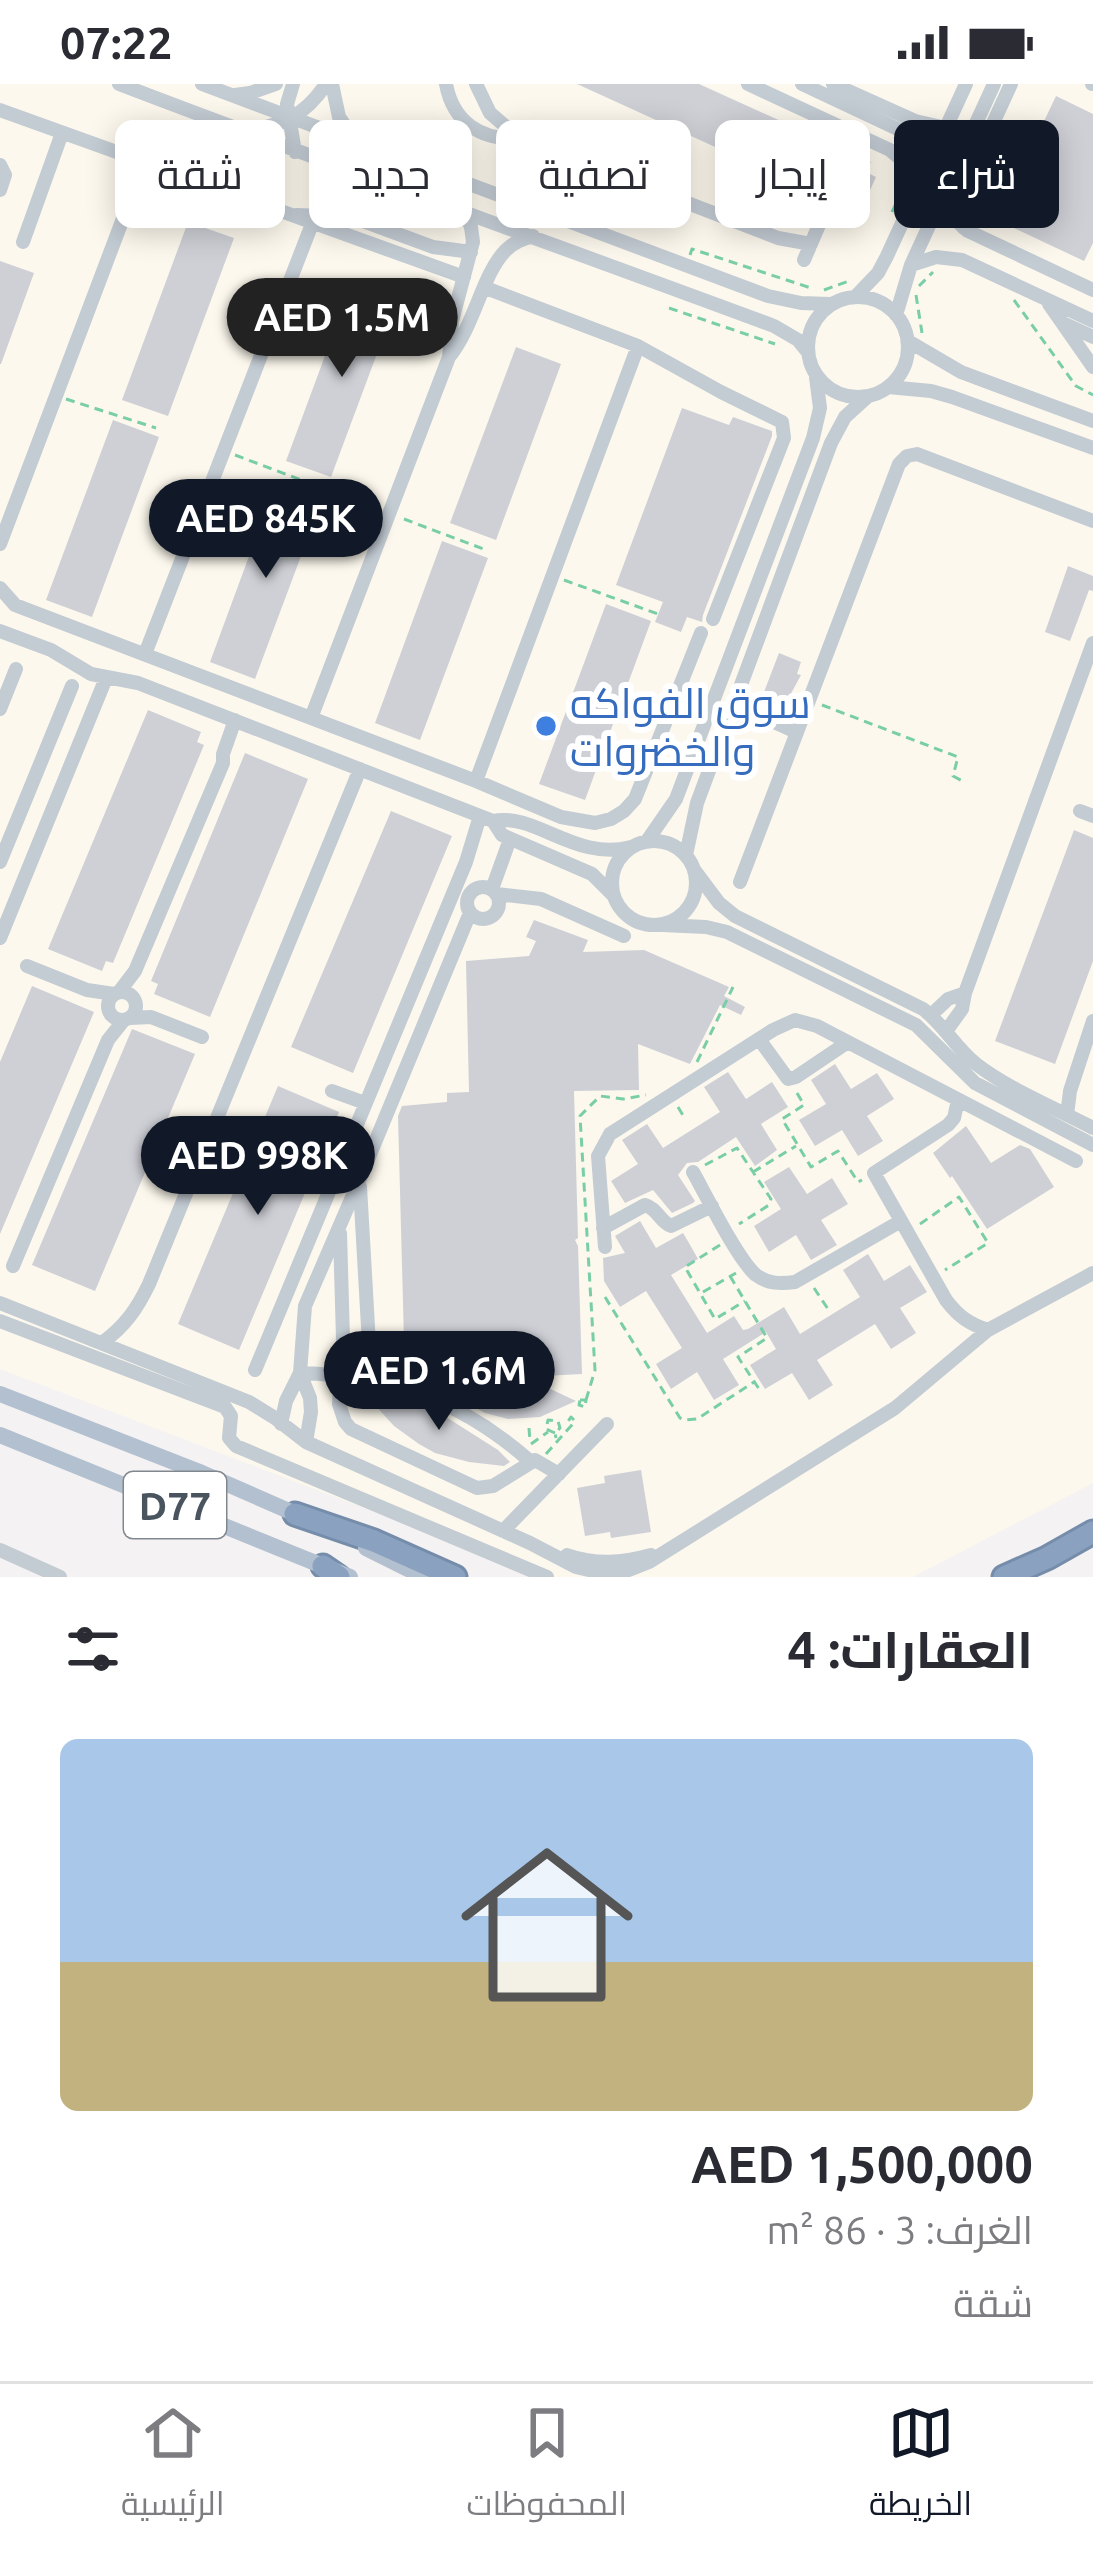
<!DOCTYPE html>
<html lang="ar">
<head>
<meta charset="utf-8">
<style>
  body { margin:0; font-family:Ubuntu,Cairo,sans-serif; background:#f7f7f7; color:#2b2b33; direction:rtl; height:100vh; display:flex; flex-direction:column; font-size:45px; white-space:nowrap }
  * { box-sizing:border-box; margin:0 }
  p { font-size:39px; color:#7c7c81 }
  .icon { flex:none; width:66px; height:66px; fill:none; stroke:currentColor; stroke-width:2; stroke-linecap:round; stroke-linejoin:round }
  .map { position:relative; height:1493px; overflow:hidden; direction:ltr }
  .sheet { display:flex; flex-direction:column; background:#fff; flex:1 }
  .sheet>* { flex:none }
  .banner { position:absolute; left:36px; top:36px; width:1023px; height:108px; direction:rtl; display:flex; gap:24px }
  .price { position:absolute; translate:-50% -102px; padding:0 27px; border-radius:42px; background:#111827; color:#fff; font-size:39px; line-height:78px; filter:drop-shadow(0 3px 6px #0008) }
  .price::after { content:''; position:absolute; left:50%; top:72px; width:36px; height:27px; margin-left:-18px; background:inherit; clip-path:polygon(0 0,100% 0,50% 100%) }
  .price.on { background:#222; color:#fff }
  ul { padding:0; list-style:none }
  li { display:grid; align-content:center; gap:24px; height:636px; padding:0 60px }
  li+li { border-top:3px solid #e1e1e2 }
  li span { display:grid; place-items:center; height:372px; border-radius:18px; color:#555 }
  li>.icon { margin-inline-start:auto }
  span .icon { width:216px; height:216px; fill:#fffc; stroke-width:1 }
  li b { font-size:51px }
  h2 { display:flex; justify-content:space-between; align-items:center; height:144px; padding:0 60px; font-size:51px }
  .tag { padding:0 42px; border-radius:18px; background:#fff; box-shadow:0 6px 30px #0003; font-size:42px; line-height:108px }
  .tag.on { background:#111827; color:#fff }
  .status { display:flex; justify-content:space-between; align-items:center; height:84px; padding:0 60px; background:#fff; direction:ltr }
  .status svg { height:33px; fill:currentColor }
  .tabs { display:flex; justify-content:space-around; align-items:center; height:168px; border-top:3px solid #e1e1e2; background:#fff; font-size:33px; color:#7c7c81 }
  .tabs a { display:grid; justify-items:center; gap:6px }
  .tabs .on { color:#111827 }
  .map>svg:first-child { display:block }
  .commercial { fill:#fcf8ed }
  .building { fill:#ced0d6 }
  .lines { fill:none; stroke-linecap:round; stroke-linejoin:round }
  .highway-casing { stroke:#758dab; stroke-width:27 }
  .path { stroke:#79cea7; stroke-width:3; stroke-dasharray:9 6; stroke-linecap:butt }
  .minor { stroke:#c3cbd3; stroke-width:14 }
  .major { stroke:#b2c0cf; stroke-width:16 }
  .highway { stroke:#8aa2bf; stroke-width:21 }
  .shop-dot { fill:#3f7fe0; stroke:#fff; stroke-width:4.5 }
  .labels { text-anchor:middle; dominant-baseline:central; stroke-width:12; stroke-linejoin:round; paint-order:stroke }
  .shield { fill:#fff; stroke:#80878f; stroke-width:3 }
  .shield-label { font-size:39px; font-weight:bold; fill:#49545f }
  .shop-label { font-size:42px; fill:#366cbe; stroke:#fff; text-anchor:start }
</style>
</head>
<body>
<div class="status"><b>07:22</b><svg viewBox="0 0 49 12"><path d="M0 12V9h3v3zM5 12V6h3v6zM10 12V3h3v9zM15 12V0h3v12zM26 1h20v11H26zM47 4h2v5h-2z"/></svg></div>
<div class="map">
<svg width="1093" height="1493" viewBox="0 0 1093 1493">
  <rect width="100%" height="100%" fill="#f4f2f2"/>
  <!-- commercial -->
  <path class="commercial" d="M0,0h1093v1399l-180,94h-368l-545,-208z"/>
  <!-- building -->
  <path class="building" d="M577,0h122l172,78 -5,10 10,5 -14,31 -8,-3 -10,22 -20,-12 -16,-4 8,-18z
    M1056,12l37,18v129l-9,18 -87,-41z
    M188,138l46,16 -66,178 -46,-16z
    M0,177l34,12 -33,91h-1z
    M352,199l45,17 -66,177 -45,-16z
    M516,263l45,17 -65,176 -46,-17z
    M682,324l47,17 4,-8 39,14v5l-69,179 -1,7 -15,-5 -6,15 -26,-10 8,-20 -47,-17z
    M113,336l46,17 -67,180 -46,-17z
    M276,399l46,17 -67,179 -45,-17z
    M442,457l46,17 -68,182 -45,-17z
    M1068,482l25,10v15l-4,-1 -19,51 -25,-9z
    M606,520l45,17 -66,179 -46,-16z
    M779,569l22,9 -4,12 4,1 -14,26 -23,-9z
    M148,626l53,22 -4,10 7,3 -91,218 -7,-2 -4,10 -54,-22z
    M245,669l63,26 -98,238 -56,-23 4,-10 -7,-3z
    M391,727l61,25 -99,237 -62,-26z
    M1074,746l19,8v123l-38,103 -60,-23z
    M534,836l54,20 -5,12 61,-2 85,37 -5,9 21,11 -4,8 -21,-10 -30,59 -52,-20 1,46 -65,1 4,147 -3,2 3,6 4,128 -57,3 51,24 -36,16 -32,2 -23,-6 -22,-12 37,-23 -84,3 -11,-3 -7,-262 4,-10 45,-4v-9l22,-1 -3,-131 63,-5 7,-15 -10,-4z
    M32,902l62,26 -94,222v-172z
    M132,945l63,25 -100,237 -63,-26z
    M835,980l16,25 26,-16 17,26 -27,17 16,25 -25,15 -16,-26 -27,16 -16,-26 27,-16 -15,-24z
    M728,988l18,27 26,-17 16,25 -27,17 16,26 -22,16 -19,-29 -38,25 -11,1 -9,12 17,26 -2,2 -21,10 -19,-23 -28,13 -14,-22 27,-17 -16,-24 25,-16 16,24 57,-36 -16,-25z
    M278,1002l61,26 -100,238 -61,-26z
    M966,1042l25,37 29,-18 10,4 24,38 -67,42 -35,-53 -2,2 -17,-25z
    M789,1083l18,27 25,-16 16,26 -27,16 16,25 -26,15 -15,-25 -27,17 -15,-26 27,-17 -17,-27z
    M640,1137l16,27 27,-15 6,10 9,16 -27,16 36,58 27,-17 9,14 5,-1 36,-22 16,27 60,-37 -17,-27 25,-16 16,27 26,-16 17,27 -27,16 16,25 -25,16 -16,-25 -58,36 16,25 -24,15 -17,-27 -27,16 -15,-24 26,-16 -10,-17 -43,27 16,26 -25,15 -17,-28 -26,17 -15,-25 26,-16 -36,-57 -26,16 -16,-26 -1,-23 22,-5 -10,-17z
    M393,1313l53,20 52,33 12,12 -6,4 -35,-4 -34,-9 -16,-9 -25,-18 -20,-22 1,-6z
    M641,1386l10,62 -40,6 -1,-6 -25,4 -8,-48 28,-5 -1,-7z"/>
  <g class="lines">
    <!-- highway casing -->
    <g class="highway-casing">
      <path id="highway" d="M295,1430l79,27 81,36
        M323,1482l16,11
        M1004,1493l43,-19 46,-26"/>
    </g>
    <!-- path -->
    <path class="path" d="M892,128l11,-24
      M690,171l2,-6 122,40
      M919,202l14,-14
      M824,206l25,-9
      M916,211l6,38
      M1014,216l62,86 17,9
      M669,224l106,36
      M66,315l90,29
      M235,371l143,54
      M404,435l82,31
      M564,496l94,34
      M822,621l136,52 -5,19 13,7
      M697,978l36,-75
      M797,1009l7,12 -22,14 29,48 27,-16 20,31 4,-2
      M678,1023l6,10
      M705,1081l32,-17 34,51 -2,6 -30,19
      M753,1088l43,-26
      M920,1140l39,-27 29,46 -43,27
      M720,1161l-35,22 30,52 30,-18
      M730,1192l37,62 -29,19 23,35
      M814,1204l14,21
      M703,1208l33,-19
      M605,1213l75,121 5,2 12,-1 57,-37
      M580,1316h6l-1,7 -6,-2z
      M586,1316l9,-30 -15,-254 20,-20 23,3 23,-4
      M529,1344l1,14
      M555,1349l-9,-4 2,-9 10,1 2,7 -5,5 1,5
      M531,1360l17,-12
      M546,1370l25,-28 -4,-3 4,-6 4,4 -4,5"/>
    <!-- minor -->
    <path class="minor" d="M119,0c217,83 437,161 655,242l24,14 9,11
      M202,0l566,212 33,7 29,1
      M293,0l-6,20 8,48
      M332,0l7,33 17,25
      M446,0c7,38 35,57 73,54
      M476,0l14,29 29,25 259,100 33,6
      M748,0l142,66 21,18 8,18
      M802,0l102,48
      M833,0l82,37 31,7
      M1011,0l-52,113c-6,15 -5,25 9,34l125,59
      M1092,0h1
      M235,11l15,-2 26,-9
      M0,26l464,167
      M245,48c38,-8 59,-15 81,-48
      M0,81l5,10 -5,15
      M296,131l56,2 81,30 38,5
      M23,158l39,-109
      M804,176l15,-35
      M911,181l25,-8 26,3 131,61
      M486,204l152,58 83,46 61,30 2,16 -71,181
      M808 263a50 50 0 1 1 100 0a50 50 0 1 1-100 0Z
      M855,213l23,-24 9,-17 79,-172
      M1049,220l44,63
      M896,231l15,-50 83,-181
      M1065,240l28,13
      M908,257l53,31 132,49
      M449,273l3,-36 21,-79 -2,-15 -7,-17
      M888,303l43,4 21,6 141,51
      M0,460l144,-381
      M0,504l15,17 13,5 448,171 85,36 34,6 16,-4 13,-8 11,-12 66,-166
      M0,547l51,19 40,24 47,9 355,138c42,-9 83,41 138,26
      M145,570l167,-430
      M0,625l16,-40
      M761,632l35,16
      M311,634l138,-361c26,-32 33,-83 57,-107 8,-8 17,-11 27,-14
      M476,697l162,-435
      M1080,727l13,5
      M493,737l9,14 90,39 21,21
      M612 799a42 42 0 1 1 84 0a42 42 0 1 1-84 0Z
      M647,757l29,-42 137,-361 7,-30 -4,-31
      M686,771l11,-52 134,-360 14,-26 22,-20
      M0,778l72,-176
      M695,787l24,32 16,13 188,93c21,16 32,38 53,55 34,26 79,44 117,64
      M740,798l159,-418 8,-8 10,-2 176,67
      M467 819a16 16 0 1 1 32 0a16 16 0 1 1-32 0Z
      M492,805l18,-50
      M497,810l44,5 83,37
      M662,841l44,2 21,5 189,93 59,58 118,62
      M0,854l106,-260
      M27,882l60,24 27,4
      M108 922a14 14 0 1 1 28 0a14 14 0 1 1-28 0Z
      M119,908l16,-21 88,-208v-9l12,-34
      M931,931l17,-16 17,-6
      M130,934l21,-1 51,20
      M947,946l15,-21 3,-16 128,-350
      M759,955l29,40 8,-2 52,-35
      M332,1007l33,12
      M958,1016l-4,18 -6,7 -74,48 72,127c12,16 23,24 42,30
      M1067,1031l3,-24 23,-70
      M693,1088c13,23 45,88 63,103 12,9 25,9 39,7l106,-61
      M360,1103l11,192
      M603,1144l42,-23c12,3 15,17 26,21l41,-20
      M340,1149l3,106 -4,65 6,18 6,7 126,59 16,-2 42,-26 24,14
      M605,1163l-7,-91 12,-22 163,-104 22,-10 22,6 259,135
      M13,1182l95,-226 16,-20
      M0,1219l249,99 26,16 31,24 224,101 46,24 30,7 15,-1 28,-11 246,-154 93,-78 105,-57
      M0,1237l225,86 6,9 -2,22 7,8 311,131
      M102,1259c23,-17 35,-34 47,-59l211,-515
      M255,1286l211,-508 14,-46
      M300,1289c92,3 161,27 231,89
      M281,1340l5,-23 14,-28
      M306,1358l5,-30 -1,-14 -10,-25 5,-67 54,-125 111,-268
      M503,1447l104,-107
      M0,1466l60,27
      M567,1471c29,10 55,8 84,0"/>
    <!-- major -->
    <path class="major" d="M0,1310l202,79 103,45
      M0,1351l350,142
      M366,1464l58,29"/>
    <!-- highway -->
    <use href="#highway" class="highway"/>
  </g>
  <!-- markers -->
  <circle class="shop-dot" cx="546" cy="642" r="12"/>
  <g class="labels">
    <!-- shield labels -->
    <rect class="shield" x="124" y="1388" width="102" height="66" rx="9"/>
    <g class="shield-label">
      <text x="175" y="1421">D77</text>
    </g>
    <!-- shop labels -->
    <g class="shop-label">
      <text x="570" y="618">سوق الفواكه<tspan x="570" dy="48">والخضروات</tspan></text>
    </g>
  </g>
</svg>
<b class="price on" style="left:342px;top:296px">AED 1.5M</b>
<b class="price" style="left:266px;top:497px">AED 845K</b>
<b class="price" style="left:258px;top:1134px">AED 998K</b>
<b class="price" style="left:439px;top:1349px">AED 1.6M</b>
<div class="banner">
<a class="tag on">شراء</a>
<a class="tag">إيجار</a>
<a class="tag">تصفية</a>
<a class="tag">جديد</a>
<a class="tag">شقة</a>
</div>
</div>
<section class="sheet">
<h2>العقارات: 4<svg class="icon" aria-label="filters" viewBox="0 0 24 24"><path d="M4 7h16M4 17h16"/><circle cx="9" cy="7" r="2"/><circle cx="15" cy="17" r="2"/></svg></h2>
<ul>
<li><span style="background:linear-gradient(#a9c7e8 60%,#c2b280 0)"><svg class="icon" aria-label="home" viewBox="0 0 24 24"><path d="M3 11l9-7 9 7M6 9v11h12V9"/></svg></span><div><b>AED 1,500,000</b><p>الغرف: 3 · 86 m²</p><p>شقة</p></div></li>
</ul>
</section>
<nav class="tabs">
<a class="on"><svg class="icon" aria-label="map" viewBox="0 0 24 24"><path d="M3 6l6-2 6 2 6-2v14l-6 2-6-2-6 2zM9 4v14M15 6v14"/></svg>الخريطة</a>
<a><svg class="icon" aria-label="saved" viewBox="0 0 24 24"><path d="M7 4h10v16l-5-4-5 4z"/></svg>المحفوظات</a>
<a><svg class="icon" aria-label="home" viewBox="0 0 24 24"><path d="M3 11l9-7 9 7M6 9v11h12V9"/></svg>الرئيسية</a>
</nav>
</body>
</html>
